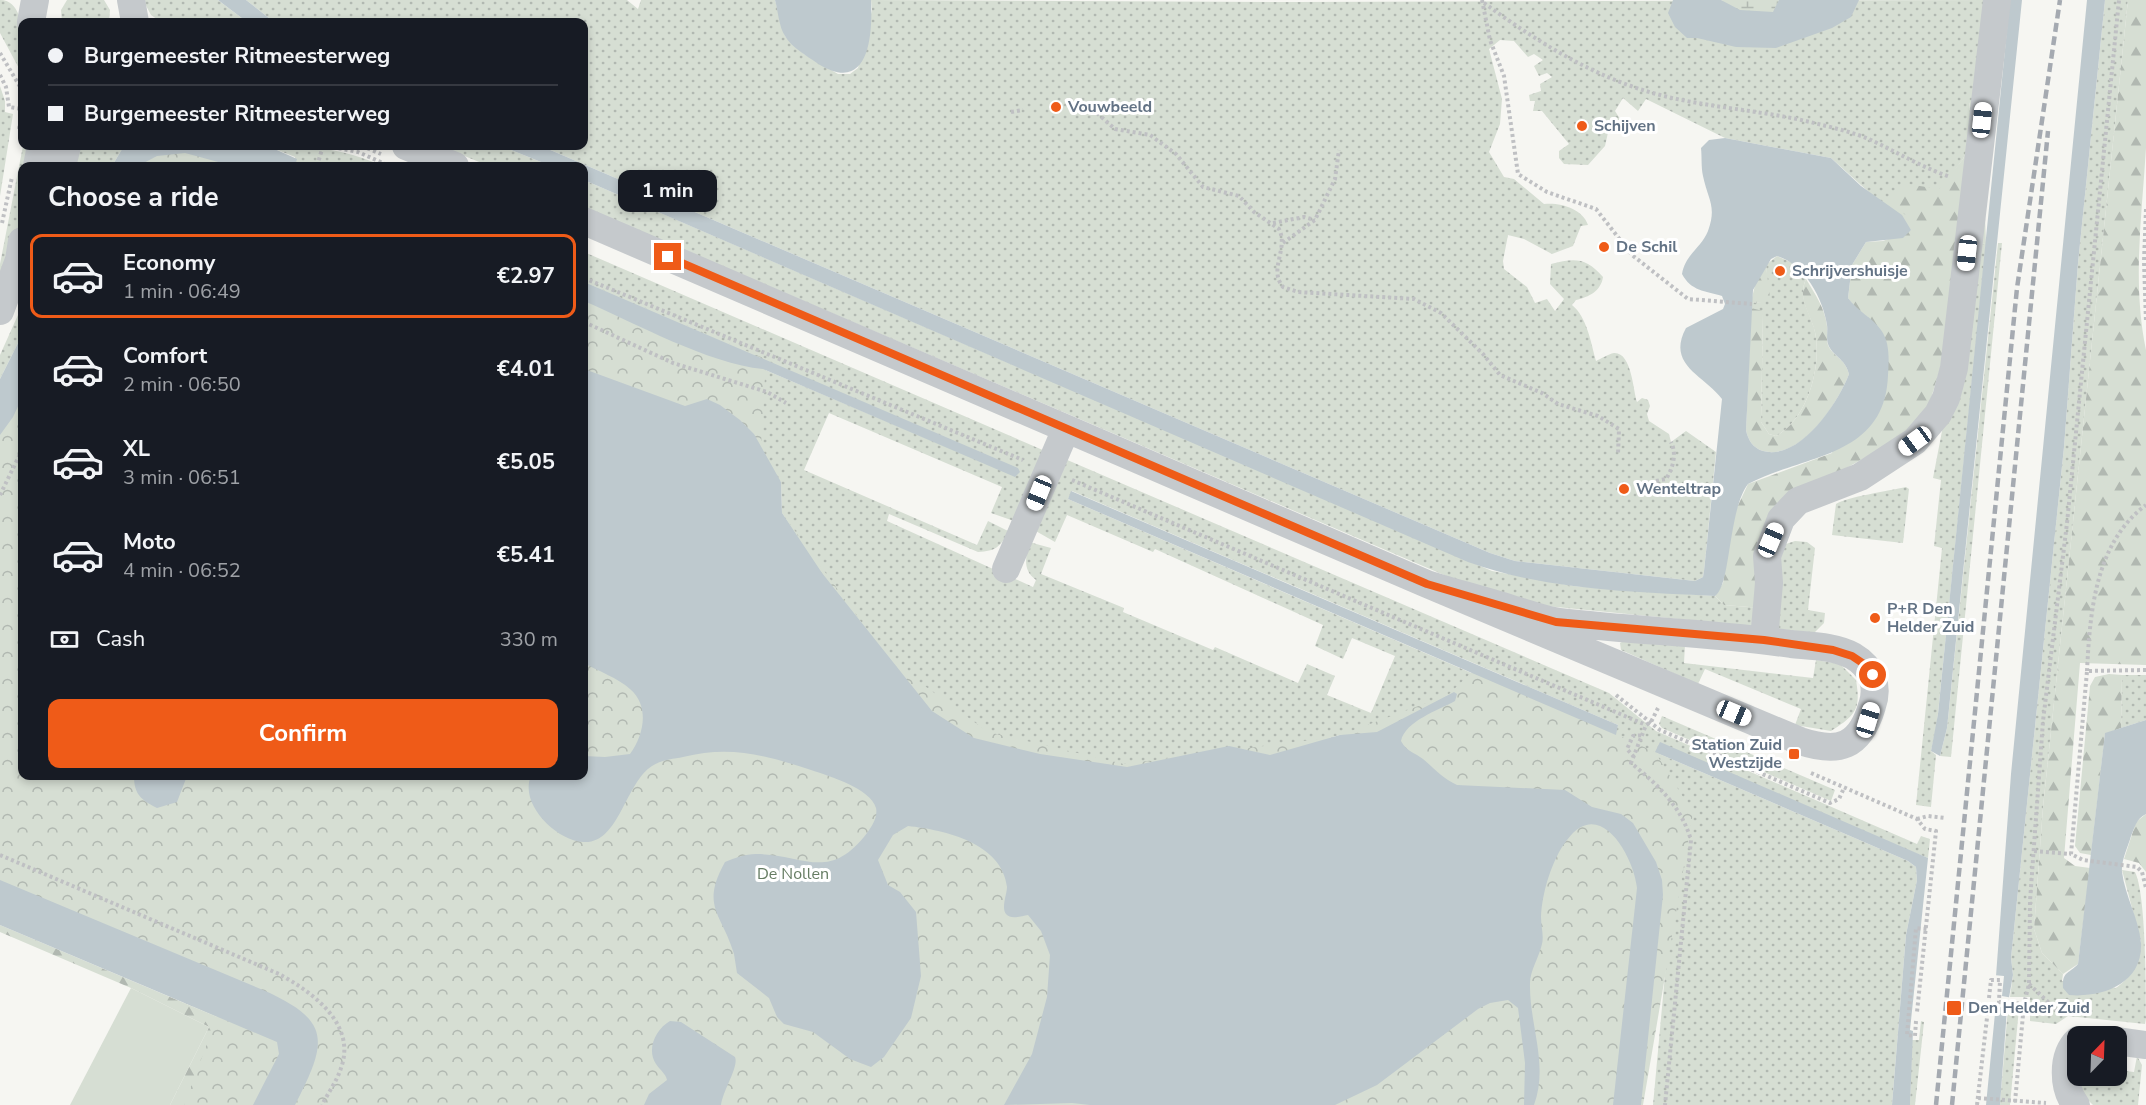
<!DOCTYPE html>
<meta charset="utf-8">
<style>
:root{--surface:#171b24;--page:#242831;--text:#f1f3f6;--muted:#9ea1a6;--line:#363941;--accent:#ef5b18}
body{margin:0;font-family:"Nunito Sans",sans-serif;background:var(--page);color:var(--text);height:100vh;display:flex;flex-direction:column;font-size:22px;white-space:nowrap}
*{box-sizing:border-box;margin:0}
p{font-size:20px;color:var(--muted)}
.icon{flex:none;width:33px;height:33px;fill:none;stroke:currentColor;stroke-width:2;stroke-linecap:round;stroke-linejoin:round}
.map{position:relative;flex:1;overflow:hidden}
.details{position:absolute;left:18px;top:162px;width:570px;height:618px;display:flex;flex-direction:column;background:var(--surface);border-radius:12px;box-shadow:0 3px 9px #0003}
.details>*{flex:none}
.top-card{position:absolute;left:18px;top:18px;width:570px;height:132px;border-radius:12px;box-shadow:0 3px 9px #0003;display:grid;align-content:center;height:132px;padding:0 30px;background:var(--surface)}
.needle{width:39px;rotate:23deg}
.tools{position:absolute;left:2067px;top:1026px;display:grid;gap:12px}
.tools a{display:grid;place-items:center;width:60px;height:60px;border-radius:12px;background:var(--surface);box-shadow:0 3px 9px #0003;font-size:30px}
.end{position:absolute;width:27px;height:27px;margin:-14px;border:8px solid #ef5b18;background:#fff;box-shadow:0 0 0 3px #fff}
.from{border-radius:50%}
.bubble{position:absolute;height:42px;border-radius:12px;background:var(--surface);box-shadow:0 3px 9px #0003;font-size:20px;font-weight:700;line-height:42px;text-align:center}
.car{position:absolute;width:18px;height:36px;margin:-18px -9px;border-radius:8px;box-shadow:0 0 4px 2px #0007;background:linear-gradient(#fff 24%,#345 0 40%,#fff 0 76%,#345 0 86%,#fff 0)}
.top-card b{display:flex;align-items:center;gap:21px;height:57px;font-size:22px}
.top-card b+b{border-top:2px solid var(--line)}
.top-card i{width:15px;height:15px;background:var(--text)}
ul{padding:0;list-style:none}
li{display:flex;align-items:center;gap:18px;height:84px;margin:0 12px 9px;padding:0 18px;border:3px solid transparent;border-radius:12px}
li div{flex:1}
li b{display:block;font-size:22px}
li em{font-style:normal;font-weight:700}
li.selected{border-color:var(--accent)}
li>.icon{width:54px;height:54px;stroke-width:1.5}
h2{padding:0 30px;font-size:27px;line-height:72px}
.pay{display:flex;align-items:center;gap:15px;height:66px;padding:0 30px;font-size:22px}
.pay p{margin-inline-start:auto}
.cta{display:flex;gap:12px;margin-top:auto;padding:12px 30px}
.cta a{flex:1;height:69px;border-radius:12px;background:var(--accent);color:#fff;font-size:24px;font-weight:700;line-height:69px;text-align:center}
.map>svg:first-child{display:block}
.grass{fill:url(#grass-dots);fill-rule:evenodd}
.forest{fill:url(#forest-firs)}
.wetland{fill:url(#wetland-marsh)}
.park{fill:url(#park-crowns)}
.pitch{fill:#d6ded3}
.water{fill:#bec9ce;fill-rule:evenodd}
.pier{fill:#f6f6f2}
.lines{fill:none;stroke-linecap:round;stroke-linejoin:round}
.path{stroke:#bfc0c3;stroke-width:4;stroke-dasharray:3 3;stroke-linecap:butt}
.minor{stroke:#c5c9cc;stroke-width:28}
.rail{stroke:#a5aab1;stroke-width:4.5;stroke-dasharray:9 4.5;stroke-linecap:butt}
.route{stroke:#ef5b18;stroke-width:8}
.poi-dot{fill:#ef5b18;stroke:#fff;stroke-width:2}
.labels{text-anchor:middle;dominant-baseline:central;stroke-width:6;stroke-linejoin:round;paint-order:stroke}
.poi-label{font-size:16px;font-weight:bold;fill:#637385;stroke:#fff;text-anchor:start}
.park-label{font-size:16px;fill:#657c62;stroke:#fff}
</style>
<div class="map">
<svg width="2146" height="1105" viewBox="0 0 2146 1105">
<defs>
<pattern id="grass-dots" width="8" height="8" patternUnits="userSpaceOnUse" patternTransform="scale(1.5)"><rect width="8" height="8" fill="#d6ded3"/><path d="M2 2h.1M6 6h.1" fill="none" stroke="#b1b8b1" stroke-width="1.8" stroke-linecap="round"/></pattern>
<pattern id="forest-firs" width="22" height="20" patternUnits="userSpaceOnUse" patternTransform="scale(1.5)"><rect width="22" height="20" fill="#d6ded3"/><path d="M5 1l3.5 6h-7zM16 11l3.5 6h-7z" fill="#b1b8b1"/></pattern>
<pattern id="wetland-marsh" width="20" height="14" patternUnits="userSpaceOnUse" patternTransform="scale(1.5)"><rect width="20" height="14" fill="#d6ded3"/><path d="M1 5h8M5 5V1M11 12h8M15 12V8" fill="none" stroke="#b1b8b1"/></pattern>
<pattern id="park-crowns" width="20" height="18" patternUnits="userSpaceOnUse" patternTransform="scale(1.5)"><rect width="20" height="18" fill="#d6ded3"/><path d="M2 6a3 3 0 1 1 6 0M12 15a3 3 0 1 1 6 0" fill="none" stroke="#b1b8b1"/></pattern>
</defs>
<rect width="100%" height="100%" fill="#f6f6f2"/>
<!-- grass -->
<path class="grass" d="M0,0C29,0 22,55 22,74L0,33Z
M67,0H104L110,10L109,22H62L61,10Z
M143,0H218L247,22H161L151,15Z
M246,0H627L638,9L641,0H775L785,36L804,54L838,74H850L858,68L872,10L871,0L1296,2L1991,0L1979,116L1969,102L1973,138L1963,159L1911,230L1831,158L1725,138L1646,99L1638,111L1623,98L1615,111L1620,119L1609,128L1605,146L1588,165L1564,164L1559,158V151L1569,144L1542,111H1533L1535,101H1530L1529,95L1541,91L1540,84L1552,77L1547,73L1539,76L1534,66L1543,60L1534,54L1528,57L1514,41L1500,40L1489,49L1502,99L1500,124L1489,152L1504,177L1514,179L1544,204C1560,202 1583,209 1588,225L1581,226L1573,246L1552,254L1524,239L1508,235L1503,261L1504,269L1527,287L1535,303L1547,299L1555,311L1564,299L1550,284L1551,264C1574,258 1586,257 1603,277C1601,291 1589,297 1576,300L1572,305C1587,317 1591,343 1596,361C1601,359 1608,354 1614,353C1632,352 1633,391 1637,402L1642,398L1648,400L1650,406L1647,414L1649,421L1669,434L1671,442L1686,431L1716,452L1704,571L1703,577L1695,581L1515,561L1490,553L541,146H584V22H274Z
M2105,0H2128L2043,807L2034,929L2042,953L2063,974L2062,981L2116,988C2132,976 2140,963 2141,942L2122,870L2135,872C2146,894 2146,988 2146,1018L2145,1024L2068,1016L2056,1024L2030,1021V997H2010L2013,975L2011,958L2064,447L2078,263Z
M0,86L5,101V112L13,114L0,196Z
M23,146H35L32,166H22L20,237L0,296V264Z
M72,146H124L112,166H66Z
M268,146C314,146 341,148 383,166H295V157Z
M440,146H501L551,166H489Z
M584,180L1492,571L1573,586L1715,596L1724,605L1762,608L1753,626L1740,625L1546,606L1458,581L584,207Z
M1978,243L1986,244L1937,723L1931,751L1936,755L1931,807L1916,805L1942,548L1934,546L1941,480L1933,478Z
M1998,243H2002L1951,757L1940,756L1947,728Z
M584,252L1045,451L1014,521L991,513L1002,487L829,413L804,470L977,545L988,521L1006,530L1009,531C1000,547 996,551 978,552L889,514L887,521L1033,587L1036,580C1022,570 1026,557 1029,542L1051,548L1041,574L1124,608L1123,612L1213,650L1215,647L1298,683L1307,664L1335,676L1327,695L1371,713L1395,656L1352,638L1343,659L1315,646L1323,625L1155,549L1153,552L1067,515L1055,542L1034,530L1065,459L1609,693L1656,731L1917,844L1921,836L1930,839L1928,858L1655,752L1908,861L1916,867L1917,880L1906,935L1892,1105H1653L1674,877L1454,692L1377,732L1340,735L1270,755L1127,767L974,738L894,666L822,573L782,513L781,482L584,301L763,369L1015,476L584,282ZM1072,491L1618,725L1615,735L1068,499Z
M1777,256L1795,264L1806,279C1797,299 1811,313 1815,332C1822,366 1808,419 1776,436L1769,434L1761,422L1763,314L1751,308V302L1760,303L1767,277L1766,265Z
M22,306V335L0,379V355Z
M1906,487L1909,489L1903,543L1832,535L1836,504C1846,497 1889,491 1906,487Z
M1795,541L1807,542L1815,548L1808,610L1825,613L1824,623L1814,633L1779,629L1777,552L1786,544Z
M1627,639L1685,645L1684,663L1813,678L1816,660L1840,664L1856,680C1861,709 1856,715 1831,731L1795,725L1801,709L1705,669L1698,684L1621,650L1620,643Z
M2122,675H2146V720L2121,728Z
M1662,716L1835,790L1831,801L1662,728L1659,724Z
M2008,1007L2019,1008L2010,1105H2000Z
M1921,1021L1924,1022L1915,1105H1910L1912,1040H1919Z
M2137,1056L2142,1065L2138,1105H2093L2078,1090V1076H2116L2117,1070L2134,1072Z"/>
<!-- forest -->
<path class="forest" d="M2128,0H2146C2146,49 2146,99 2146,148C2142,215 2132,283 2146,350V665L2080,663L2064,858L2075,866L2090,868L2078,964L2063,974L2042,953L2034,929L2043,807Z
M1969,100L1988,133L1984,188L1986,244L1978,243L1923,425L1795,497L1762,608L1724,605L1715,596L1723,583L1734,514L1748,484L1832,453L1868,317L1858,312L1848,298L1852,265L1866,242L1883,241L1911,230L1906,215L1887,200L1907,184L1939,189L1963,159L1973,138Z
M1766,265L1770,298L1760,303L1751,302L1756,281Z
M1806,279C1815,294 1825,308 1827,326C1828,332 1826,339 1828,345C1833,357 1845,358 1849,374C1838,403 1801,461 1763,451C1753,448 1748,440 1746,430L1751,308L1763,311V314L1761,422L1769,434L1776,436C1808,419 1822,366 1815,332C1810,312 1797,300 1806,279Z
M2109,674L2122,675L2121,728L2105,734L2091,855L2080,853L2075,846L2090,686L2095,677Z
M2146,814V872L2139,863L2124,859L2136,822Z
M0,925L274,1041L187,1105H170L209,1027L131,988L0,932Z"/>
<!-- wetland -->
<path class="wetland" d="M1721,0H1779L1773,12L1740,10Z"/>
<!-- park -->
<path class="park" d="M124,146H259L309,166H113Z
M584,282L766,359L761,445L782,513L889,660L988,732L1124,764L1335,737L1448,695L1474,670L1655,752L1693,813L1643,1105H184L217,1017L0,922V382L22,339V776H584Z"/>
<!-- pitch -->
<path class="pitch" d="M131,988L209,1027L170,1105H70Z"/>
<!-- water -->
<path class="water" d="M218,0H246L274,22H247Z
M775,0H871C873,38 868,96 817,63C807,56 791,47 785,36C779,27 778,11 775,0Z
M1673,0H1721L1740,10L1773,12L1779,0H1859L1851,17L1832,28L1776,48L1736,47L1697,38H1687L1675,27L1668,13Z
M2010,0H2022L1947,728L1940,756L1931,751L1938,714Z
M2087,0H2105L2078,263L2064,447L2011,958L2013,975L2007,1009L2000,1105H1986L1998,983L1996,976L2011,774Z
M1725,138L1831,158L1861,186L1902,215L1911,230L1903,238L1866,242L1852,265L1848,298C1858,312 1872,317 1881,330C1890,342 1889,360 1888,375C1885,458 1805,454 1748,484C1728,510 1731,586 1715,596C1633,592 1545,590 1468,562L584,180V166H551L501,146H541L1490,553L1515,561L1695,581L1703,577L1704,571L1722,399C1704,375 1666,365 1686,328L1723,309L1725,304L1722,296C1705,291 1691,291 1682,274C1685,255 1701,248 1708,231C1717,206 1708,200 1703,176C1701,167 1702,157 1701,148L1709,140ZM1777,256C1804,264 1823,298 1827,325C1828,331 1826,338 1828,344C1832,356 1845,358 1849,374C1838,403 1800,461 1763,451C1753,448 1748,440 1746,430L1753,290L1771,259Z
M124,146H268L297,159L295,166H233L185,153L157,156L138,166H112Z
M584,282L1018,468L1020,472L1015,477L763,369C709,364 635,323 584,301Z
M22,335V398L13,417L0,435V379Z
M584,369L685,406L707,399L720,405L740,420L754,434L781,482L782,513L822,573L932,711L974,738L1040,754L1127,767L1229,746L1270,755L1340,735L1377,732L1454,692L1457,694L1455,701C1439,710 1405,721 1401,741C1407,752 1414,752 1423,759C1435,769 1442,778 1457,785L1565,790L1592,807L1621,814L1633,823L1656,862L1662,880L1663,895L1641,1105H1613L1637,888C1634,857 1600,795 1567,840C1552,859 1542,893 1541,917C1541,926 1544,936 1542,944C1539,957 1530,971 1530,983C1529,1025 1549,1064 1534,1105H1524L1525,1063L1518,1008L1508,1000L1490,1003L1478,1009L1377,1085L1335,1105H1090L1072,1103L1004,1105L1032,1054L1047,997L1050,955L1041,931L1028,915C1021,916 1011,920 1006,914C1001,908 1007,894 1007,887C1002,843 945,830 908,826L893,835L878,860L888,885L900,892L916,912L921,976L911,1018L884,1057L871,1067L850,1059L813,1032L784,1024L777,1017L769,998L737,973C736,967 735,960 734,954C722,913 700,907 725,862C735,858 745,854 756,854C804,854 829,883 867,833C872,826 878,817 876,808C870,788 829,776 811,770C765,755 730,745 683,757C673,759 661,760 652,766C625,783 619,845 583,842C555,840 519,803 531,776H584V756L605,757L630,754C644,735 650,706 630,689C618,678 598,671 584,663Z
M1071,491L1618,725L1616,735L1068,499Z
M2146,720V814C2136,819 2135,827 2131,836C2128,847 2121,860 2122,872C2125,896 2139,919 2141,943C2143,984 2102,998 2069,995L2063,988C2062,971 2069,974 2078,964L2105,733Z
M1660,742L1928,858L1910,1030L1913,1031L1910,1105H1892L1906,935L1917,880L1916,867L1908,861L1655,752Z
M134,776H187L177,802L157,808C141,800 134,794 134,776Z
M0,880L263,990C333,1021 327,1042 295,1105H253L279,1054L277,1042L0,925Z
M670,1021L681,1022L735,1057C739,1067 723,1090 721,1105H644L649,1094L667,1080C666,1074 660,1070 656,1064C646,1049 656,1029 670,1021Z"/>
<!-- pier -->
<path class="pier" d="M1993,975L2004,976L2002,996L2013,998L2010,1008L1995,1007L1997,986L1993,984Z"/>
<g class="lines">
<!-- path -->
<path class="path" d="M1482,0L1490,40L1504,76L1518,174L1547,192L1596,209L1632,255L1688,299L1752,304
M1484,3C1528,35 1579,68 1631,86C1688,107 1751,108 1810,122C1830,127 1853,132 1871,140C1898,153 1922,167 1950,177
M0,53L22,90
M0,75L6,87L9,107L22,109
M1088,105L1115,129L1150,135L1176,154L1203,187L1239,196L1254,212L1279,229C1289,249 1268,269 1283,287L1298,292L1414,299L1441,313L1483,354L1500,375L1542,393L1558,404L1598,416L1619,429L1618,454
M1011,112L1023,110
M19,129L22,109
M327,146L358,152L385,164
M362,146L381,154
M317,166L323,146
M2146,209L2144,261L2146,322
M2,223L12,177
M1273,223L1304,217L1315,220
M1283,243L1315,220L1335,179L1339,150
M584,278L1023,460
M584,322L673,363L767,392L786,403
M1072,480L1646,725
M1656,481L1666,479C1673,468 1677,454 1671,442
M0,495L22,450
M2146,670L2087,671L2071,854L2083,860L2137,867L2142,872L2146,888
M2087,671C2090,612 2095,543 2146,505
M1616,695L1660,730L1830,803L1839,799L1844,788
M1658,708L1651,722L1646,725L1631,763C1658,785 1681,806 1691,840L1665,1105
M1634,757L1627,749L1633,736L1643,735
M1811,773L1917,819L1925,829L1936,831L1917,1012
M1917,819L1928,816L1945,818
M2034,851L2071,854
M0,855L279,974C312,992 357,1024 341,1068C337,1081 328,1093 322,1105
M2029,984L2064,1017
M1989,998L1991,980H2000L1999,1002L2024,1004
M1978,1012H1988
M1916,1021L1915,1036L1907,1035L1916,928L1927,929
M1978,1098L2046,1103
M2015,1102L2024,1004L2029,984L2030,901L2043,721L2067,523L2119,0
M1977,1105L1988,1009"/>
<!-- minor -->
<path class="minor" d="M131,0L135,22
M31,22L35,0
M406,146L455,166
M37,166L41,146
M62,166L67,146
M584,221L1427,584L1800,741C1839,754 1860,747 1872,706C1879,686 1872,667 1853,656C1835,646 1811,646 1791,644C1714,633 1636,631 1559,622C1544,620 1529,614 1515,610C1486,601 1456,593 1427,584
M0,311L19,260L22,241
M1006,569L1066,429
M1764,640L1769,583L1767,556L1781,519L1798,501L1860,477L1915,441L1938,414L1946,398L1954,368L1997,0
M2116,1041L2146,1045
M2076,1105C2063,1089 2061,1056 2078,1040"/>
<!-- rail -->
<path class="rail" d="M1936,1105L2017,288L2060,0
M1952,1105L2048,131"/>
</g>
<g class="lines">
<!-- route -->
<path class="route" d="M668,257L1427,584L1556,622L1764,640L1833,650L1852,656L1864,664L1873,675"/>
</g>
<!-- markers -->
<g class="poi-dot">
<circle cx="1056" cy="107" r="6"/>
<circle cx="1582" cy="126" r="6"/>
<circle cx="1604" cy="247" r="6"/>
<circle cx="1780" cy="271" r="6"/>
<circle cx="1624" cy="489" r="6"/>
<circle cx="1875" cy="618" r="6"/>
<rect x="1788" y="748" width="12" height="12" rx="3"/>
<rect x="1946" y="1000" width="16" height="16" rx="3"/>
</g>
<g class="labels">
<!-- poi labels -->
<g class="poi-label">
<text x="1068" y="107">Vouwbeeld</text>
<text x="1594" y="126">Schijven</text>
<text x="1616" y="247">De Schil</text>
<text x="1792" y="271">Schrijvershuisje</text>
<text x="1636" y="489">Wenteltrap</text>
<text x="1887" y="609">P+R Den<tspan x="1887" dy="18">Helder Zuid</tspan></text>
<text x="1782" y="745" text-anchor="end">Station Zuid<tspan x="1782" dy="18">Westzijde</tspan></text>
<text x="1968" y="1008">Den Helder Zuid</text>
</g>
<!-- park labels -->
<g class="park-label">
<text x="793" y="874">De Nollen</text>
</g>
</g>
</svg>
<div class="tools">
<a><svg class="needle" viewBox="-14 -14 28 28"><path d="M0-13l5 13h-10z" fill="#e53935"/><path d="M0 13l5-13h-10z" fill="#9ea1a6"/></svg></a>
</div>
<i class="end from" style="left:1873px;top:675px"></i>
<i class="end" style="left:668px;top:257px"></i>
<div class="bubble" style="left:618px;top:170px;width:99px">1 min</div>
<i class="car" style="left:1982px;top:120px;rotate:6deg"></i>
<i class="car" style="left:1967px;top:253px;rotate:186deg"></i>
<i class="car" style="left:1915px;top:441px;rotate:234deg"></i>
<i class="car" style="left:1039px;top:493px;rotate:202deg"></i>
<i class="car" style="left:1771px;top:540px;rotate:23deg"></i>
<i class="car" style="left:1734px;top:713px;rotate:113deg"></i>
<i class="car" style="left:1868px;top:720px;rotate:17deg"></i>
<div class="top-card">
<b><i class="from"></i>Burgemeester Ritmeesterweg</b>
<b><i></i>Burgemeester Ritmeesterweg</b>
</div>
<section class="details">
<h2>Choose a ride</h2>
<ul>
<li class="selected"><svg class="icon" aria-label="car" viewBox="0 0 24 24"><path d="M5 17H2v-5l4-1 3-4h7l3 4 3 1v5h-3M9 17h6M6 11h13"/><circle cx="7" cy="17" r="2"/><circle cx="17" cy="17" r="2"/></svg><div><b>Economy</b><p>1 min · 06:49</p></div><em>€2.97</em></li>
<li><svg class="icon" aria-label="car" viewBox="0 0 24 24"><path d="M5 17H2v-5l4-1 3-4h7l3 4 3 1v5h-3M9 17h6M6 11h13"/><circle cx="7" cy="17" r="2"/><circle cx="17" cy="17" r="2"/></svg><div><b>Comfort</b><p>2 min · 06:50</p></div><em>€4.01</em></li>
<li><svg class="icon" aria-label="car" viewBox="0 0 24 24"><path d="M5 17H2v-5l4-1 3-4h7l3 4 3 1v5h-3M9 17h6M6 11h13"/><circle cx="7" cy="17" r="2"/><circle cx="17" cy="17" r="2"/></svg><div><b>XL</b><p>3 min · 06:51</p></div><em>€5.05</em></li>
<li><svg class="icon" aria-label="car" viewBox="0 0 24 24"><path d="M5 17H2v-5l4-1 3-4h7l3 4 3 1v5h-3M9 17h6M6 11h13"/><circle cx="7" cy="17" r="2"/><circle cx="17" cy="17" r="2"/></svg><div><b>Moto</b><p>4 min · 06:52</p></div><em>€5.41</em></li>
</ul>
<div class="pay"><svg class="icon" aria-label="cash" viewBox="0 0 24 24"><path d="M3 7h18v10H3z"/><circle cx="12" cy="12" r="2"/></svg>Cash<p>330 m</p></div>
<div class="cta"><a>Confirm</a></div>
</section>
</div>
